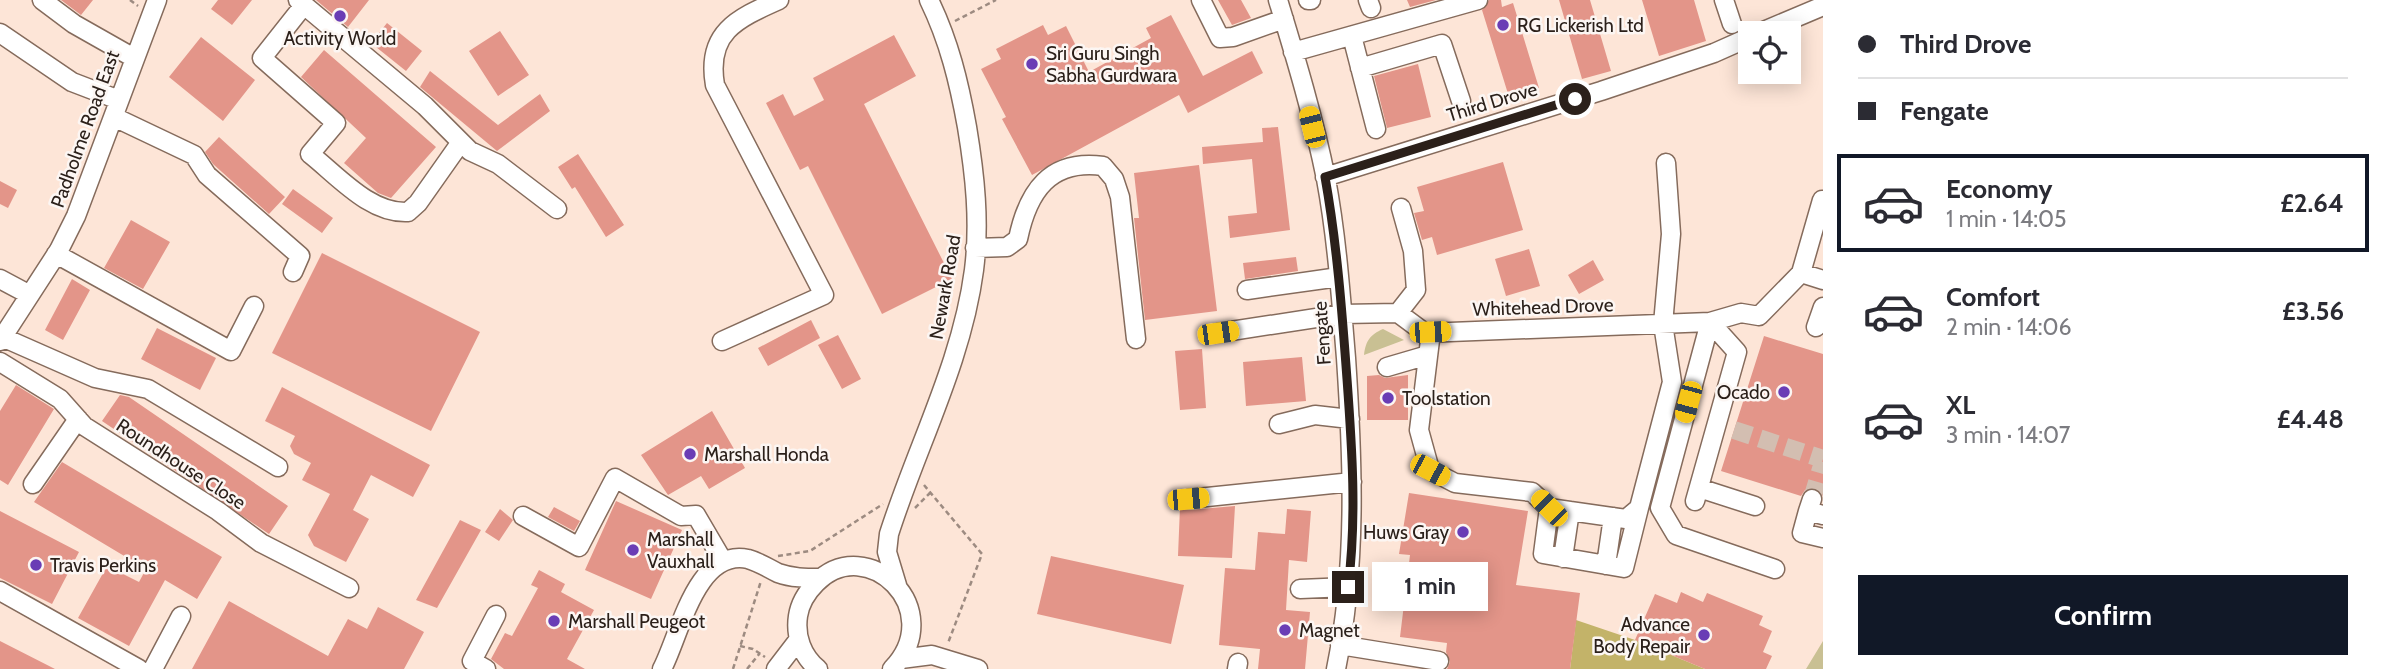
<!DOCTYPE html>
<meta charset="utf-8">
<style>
:root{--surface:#fff;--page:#f7f7f7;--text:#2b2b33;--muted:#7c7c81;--line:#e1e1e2;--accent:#111827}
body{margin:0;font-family:Cabin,sans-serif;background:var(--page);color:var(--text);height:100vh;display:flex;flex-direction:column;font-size:26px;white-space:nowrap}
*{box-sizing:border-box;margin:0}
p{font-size:23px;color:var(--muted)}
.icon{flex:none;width:38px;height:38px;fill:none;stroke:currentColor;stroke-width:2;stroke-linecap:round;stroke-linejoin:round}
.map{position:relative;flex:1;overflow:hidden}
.side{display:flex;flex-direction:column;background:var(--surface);width:560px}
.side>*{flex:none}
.top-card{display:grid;align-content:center;height:154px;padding:0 35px;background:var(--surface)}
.buttons{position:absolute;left:1738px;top:21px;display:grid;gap:14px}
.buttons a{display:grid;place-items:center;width:63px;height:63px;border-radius:0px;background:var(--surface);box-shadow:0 4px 18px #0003;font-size:35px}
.end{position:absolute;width:32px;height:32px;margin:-16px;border:9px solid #2b201a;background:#fff;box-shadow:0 0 0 4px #fff}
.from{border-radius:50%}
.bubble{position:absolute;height:49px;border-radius:0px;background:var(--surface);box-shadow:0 4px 18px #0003;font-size:23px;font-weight:700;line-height:49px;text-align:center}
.car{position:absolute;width:21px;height:42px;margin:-21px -10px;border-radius:9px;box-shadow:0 0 5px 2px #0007;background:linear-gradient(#f5c518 24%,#345 0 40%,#f5c518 0 76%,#345 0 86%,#f5c518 0)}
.top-card b{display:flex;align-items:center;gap:24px;height:66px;font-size:26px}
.top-card b+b{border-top:2px solid var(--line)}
.top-card i{width:18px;height:18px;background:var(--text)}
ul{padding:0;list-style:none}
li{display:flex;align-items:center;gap:21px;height:98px;margin:0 14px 10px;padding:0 21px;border:4px solid transparent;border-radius:0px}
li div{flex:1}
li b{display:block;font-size:26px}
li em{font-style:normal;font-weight:700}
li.selected{border-color:var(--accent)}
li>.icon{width:63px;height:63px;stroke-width:1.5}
.action{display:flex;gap:14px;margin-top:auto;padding:14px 35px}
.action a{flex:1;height:80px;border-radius:0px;background:var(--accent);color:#fff;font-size:28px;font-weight:700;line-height:80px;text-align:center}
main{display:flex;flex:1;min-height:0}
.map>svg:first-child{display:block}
.green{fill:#c9c093}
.forest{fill:#c3b369}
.building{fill:#e39589}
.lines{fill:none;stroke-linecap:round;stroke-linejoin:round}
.minor-tunnel{stroke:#d3beb1;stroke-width:18;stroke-dasharray:18 9;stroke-linecap:butt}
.minor-casing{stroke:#856b5c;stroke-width:21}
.path{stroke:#9d8b81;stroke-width:2.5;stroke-dasharray:5 3.5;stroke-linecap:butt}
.minor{stroke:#fff;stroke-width:18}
.route{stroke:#2b201a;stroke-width:9}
.poi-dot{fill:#6a3db5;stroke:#fcf6f3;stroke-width:2.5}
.labels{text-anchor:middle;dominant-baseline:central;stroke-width:5;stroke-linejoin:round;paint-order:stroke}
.poi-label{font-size:19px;fill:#2b201a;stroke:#fcf6f3;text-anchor:start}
.street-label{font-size:19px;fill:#2b201a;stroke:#fcf6f3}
</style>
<main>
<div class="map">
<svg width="1823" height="669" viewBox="0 0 1823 669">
<rect width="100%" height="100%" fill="#fde5d7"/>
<!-- green -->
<path class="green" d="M1383,329L1404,340L1364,355C1366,340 1370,335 1383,329Z
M1823,641V669H1806Z"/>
<!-- forest -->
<path class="forest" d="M1576,620L1635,640L1705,669H1570Z"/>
<!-- building -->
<path class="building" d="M61,0H93L81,15Z
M218,0H252L232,25L211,9Z
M316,0H369L348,27Z
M1218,0H1241L1251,18L1232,25Z
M1407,0H1436L1410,7Z
M1489,0H1501L1502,7L1513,3L1539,88L1509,97L1482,10Z
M1559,0H1590L1611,71L1582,79Z
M1642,0H1694L1706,41L1659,56Z
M1171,15L1203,76L1252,51L1263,73L1188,113L1179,95L1032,175L1002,119L1006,117L981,69L1001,59L996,49L1043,25L1048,35L1066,26L1089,72L1151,38L1146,28Z
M387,23L422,51L406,71L371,43Z
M500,31L529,75L498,96L469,51Z
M894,35L916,76L864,104L952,279L882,314L808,166L800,170L766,103L783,94L794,116L824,100L813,78Z
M201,37L255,80L223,121L169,77Z
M324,50L436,147L391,198L378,193L344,163L366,138L301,77Z
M1418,64L1431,117L1387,128L1374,76Z
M430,71L498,125L540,94L550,111L497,151L420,87Z
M1278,127L1290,230L1230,238L1228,216L1257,213L1252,159L1203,164L1202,147L1263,142L1262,128Z
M219,137L285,197L269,214L213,164L205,152Z
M578,154L624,225L606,237L575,187L572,189L558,167Z
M1503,162L1523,230L1437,255L1432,237L1422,240L1414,213L1424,211L1417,187Z
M1199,165L1217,311L1145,320L1134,218H1139L1134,173Z
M0,181L17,190L8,208L0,204Z
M293,189L333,218L322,233L282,204Z
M131,220L170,242L143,289L104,268Z
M1529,249L1540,286L1506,296L1495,259Z
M322,253L480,332L431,431L272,353Z
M1296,257L1298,271L1245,279L1243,263Z
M1593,260L1604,280L1579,294L1568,275Z
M72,279L90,290L63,340L45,330Z
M811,320L820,338L768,366L758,348Z
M157,328L216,358L200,390L141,359Z
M838,335L861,379L842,389L818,345Z
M1764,336L1823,354V496L1815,488L1805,490L1801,496L1721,471Z
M1202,349L1206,408L1180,410L1175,351Z
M1302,357L1306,401L1246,406L1243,362Z
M1379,375L1385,378L1408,375V420H1367V376Z
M16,385L54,409L8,485L0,480V411Z
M282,387L430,465L413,497L371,475L353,510L369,519L346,562L314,546L308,535L330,494L302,480L311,463L294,454L290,446L295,436L265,421Z
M120,395L129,397L288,506L269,534L102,421Z
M712,411L745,468L709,489L701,476L668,495L641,455Z
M62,462L222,557L197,599L165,580L129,646L78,618L107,566L139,582L146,569L34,502Z
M1409,493L1528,511L1516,585L1580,593L1570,669H1447L1450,662L1446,652L1447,643L1400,637L1410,555L1399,554Z
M616,501L682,530L651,599L585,570Z
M1235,506L1232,558L1178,556L1180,507L1189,510Z
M554,507L580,521L574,531L548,517Z
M500,509L513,520L499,541L485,532Z
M1287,509L1311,511L1307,562L1289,560L1286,610L1310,612L1305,669H1258L1260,649L1219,645L1225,568L1255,570L1258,532L1285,534Z
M0,511L79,552L52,604L0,578Z
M460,520L481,530L437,608L416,600Z
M1051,556L1184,585L1171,644L1037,614Z
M539,570L565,584L561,592L594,610L567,659L585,669H504L491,659L505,633L512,636L538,588L531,585Z
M1681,592L1703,602L1707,593L1763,616L1759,625L1772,631L1763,652L1772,656L1766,669H1705L1635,640L1655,594L1677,603Z
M229,601L328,656L348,619L367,629L378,607L424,632L404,669H192Z
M0,641L55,669H0Z"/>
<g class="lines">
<!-- minor-tunnel -->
<path class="minor-tunnel" d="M1734,430L1823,459
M1812,499L1823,462"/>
<defs>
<path id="minor" d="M42,0L74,24L134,58
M298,0L425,106L470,151L498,164L557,209
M1201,0L1220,38L1233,37L1284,19
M1278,0C1296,59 1314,119 1326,179C1337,238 1341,298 1346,358C1353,461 1357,567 1336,669
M1308,0H1311
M1368,0L1371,8
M1724,0L1732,24
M304,5L262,58L336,123L310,154C338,176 370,214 408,212L418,203L461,142
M0,33L72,82L119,100
M1759,33L1823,6
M1352,36L1376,129
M1293,52L1478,0
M1360,68L1442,44L1461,101
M114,117L194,155L207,175L300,256L293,272
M1325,177L1601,91L1714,53L1750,37
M975,248L1007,247L1018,239C1028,191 1050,159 1103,166L1114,179L1120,197L1136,339
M56,254L231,351L254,306
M1801,273L1823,280
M0,279L30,295
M1247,290L1339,277
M1398,313L1416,290L1413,251L1401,208
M1816,327L1823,307
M1431,332L1419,430L1430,470L1455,483L1532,492L1549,508L1626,519L1639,508L1672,382L1663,324L1671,234L1666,163
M1218,333L1342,314L1398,313L1425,333L1710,322L1741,313L1759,316L1801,273L1822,200
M2,337L95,378L148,389L278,467
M0,341L59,250L76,216L157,0
M722,341L824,295L715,85C706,33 736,19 779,0
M0,362L60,399L84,426L218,511L261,543L349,588
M1387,367L1428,355
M1279,424L1315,415L1350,419
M33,484L78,419
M1699,488L1755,506
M1188,499L1352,482
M1812,499L1808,511L1823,515
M1695,501L1737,352L1710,322L1660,508L1676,535L1775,569
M1549,508L1543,554L1624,568L1639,508
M1808,511L1802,533L1823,538
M523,516L579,547L615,478L681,516L696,515L723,561
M1563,558L1570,511
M1606,565L1613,517
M897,585L887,552L889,534C917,446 962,362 974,270C980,222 975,175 967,127C959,82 949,41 929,0
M1300,589L1348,587
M0,591L139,669
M1340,645L1439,661
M901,659L932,655L978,669
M153,669L181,616
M486,669L472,661L496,615
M662,669C680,635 696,548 748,559C759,562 768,568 778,573C792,578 806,578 820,578
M776,669L799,639
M818,669C802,656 795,636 798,616C800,603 807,592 816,583C867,531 949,610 892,669
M1237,669L1238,663"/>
</defs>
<!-- minor casing -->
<use href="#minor" class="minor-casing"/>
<!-- path -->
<path class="path" d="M130,0L138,6
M955,21L996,0
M924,485L982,554L948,643
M915,508L930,493
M778,556L810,551L883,504
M740,646L753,649L765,657
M733,669L761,581
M747,669L760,653"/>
<!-- minor -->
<use href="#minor" class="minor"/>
</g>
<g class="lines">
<!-- route -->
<path class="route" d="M1348,587C1357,519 1352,447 1347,379C1342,311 1337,244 1325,177L1575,99"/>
</g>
<!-- markers -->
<g class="poi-dot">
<circle cx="340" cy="16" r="7"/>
<circle cx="1503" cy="25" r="7"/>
<circle cx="1032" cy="64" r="7"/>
<circle cx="1784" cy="392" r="7"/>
<circle cx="1388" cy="398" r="7"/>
<circle cx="690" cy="454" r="7"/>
<circle cx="1463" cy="532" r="7"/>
<circle cx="633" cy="550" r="7"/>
<circle cx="36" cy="565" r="7"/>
<circle cx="554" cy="621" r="7"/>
<circle cx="1285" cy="630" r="7"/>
<circle cx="1704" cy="635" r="7"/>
</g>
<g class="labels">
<!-- poi labels -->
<g class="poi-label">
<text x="1517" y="25">RG Lickerish Ltd</text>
<text x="340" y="38" text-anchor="middle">Activity World</text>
<text x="1046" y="53">Sri Guru Singh<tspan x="1046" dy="22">Sabha Gurdwara</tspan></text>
<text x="1770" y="392" text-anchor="end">Ocado</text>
<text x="1402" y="398">Toolstation</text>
<text x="704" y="454">Marshall Honda</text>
<text x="1449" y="532" text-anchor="end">Huws Gray</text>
<text x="647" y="539">Marshall<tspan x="647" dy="22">Vauxhall</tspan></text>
<text x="50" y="565">Travis Perkins</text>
<text x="568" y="621">Marshall Peugeot</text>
<text x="1690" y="624" text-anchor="end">Advance<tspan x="1690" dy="22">Body Repair</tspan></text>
<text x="1299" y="630">Magnet</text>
</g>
<!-- street labels -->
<g class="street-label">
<text transform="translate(1492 102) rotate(-17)">Third Drove</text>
<text transform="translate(85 129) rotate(-70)">Padholme Road East</text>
<text transform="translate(945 287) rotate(-80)">Newark Road</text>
<text transform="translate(1543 307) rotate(-2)">Whitehead Drove</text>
<text transform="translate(1322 333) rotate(-94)">Fengate</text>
<text transform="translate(181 464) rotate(33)">Roundhouse Close</text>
</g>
</g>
</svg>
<div class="buttons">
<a><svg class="icon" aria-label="locate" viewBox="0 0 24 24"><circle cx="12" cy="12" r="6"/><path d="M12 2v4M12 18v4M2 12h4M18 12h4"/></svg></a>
</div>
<i class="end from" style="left:1575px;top:99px"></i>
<i class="end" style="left:1348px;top:587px"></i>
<div class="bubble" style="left:1372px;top:562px;width:116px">1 min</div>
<i class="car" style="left:1312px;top:127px;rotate:346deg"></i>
<i class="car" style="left:1430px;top:332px;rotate:88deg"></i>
<i class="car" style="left:1218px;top:333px;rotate:82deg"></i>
<i class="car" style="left:1688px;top:402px;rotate:195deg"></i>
<i class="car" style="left:1430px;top:470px;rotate:118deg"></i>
<i class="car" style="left:1188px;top:499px;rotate:85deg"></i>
<i class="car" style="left:1549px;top:508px;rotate:315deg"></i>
</div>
<section class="side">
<div class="top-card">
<b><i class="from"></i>Third Drove</b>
<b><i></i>Fengate</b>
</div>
<ul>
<li class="selected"><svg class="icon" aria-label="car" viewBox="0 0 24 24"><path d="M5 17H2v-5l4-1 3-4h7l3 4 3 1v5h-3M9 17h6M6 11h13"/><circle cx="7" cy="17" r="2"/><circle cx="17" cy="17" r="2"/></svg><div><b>Economy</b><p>1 min · 14:05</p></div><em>£2.64</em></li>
<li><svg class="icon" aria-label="car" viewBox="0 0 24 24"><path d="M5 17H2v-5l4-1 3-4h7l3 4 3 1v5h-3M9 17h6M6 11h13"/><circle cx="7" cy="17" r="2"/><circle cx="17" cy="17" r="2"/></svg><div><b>Comfort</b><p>2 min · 14:06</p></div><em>£3.56</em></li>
<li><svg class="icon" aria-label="car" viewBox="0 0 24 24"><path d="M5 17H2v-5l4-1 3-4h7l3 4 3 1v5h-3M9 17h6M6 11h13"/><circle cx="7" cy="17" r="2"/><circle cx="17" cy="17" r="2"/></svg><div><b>XL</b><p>3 min · 14:07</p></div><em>£4.48</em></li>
</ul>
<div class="action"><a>Confirm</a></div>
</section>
</main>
